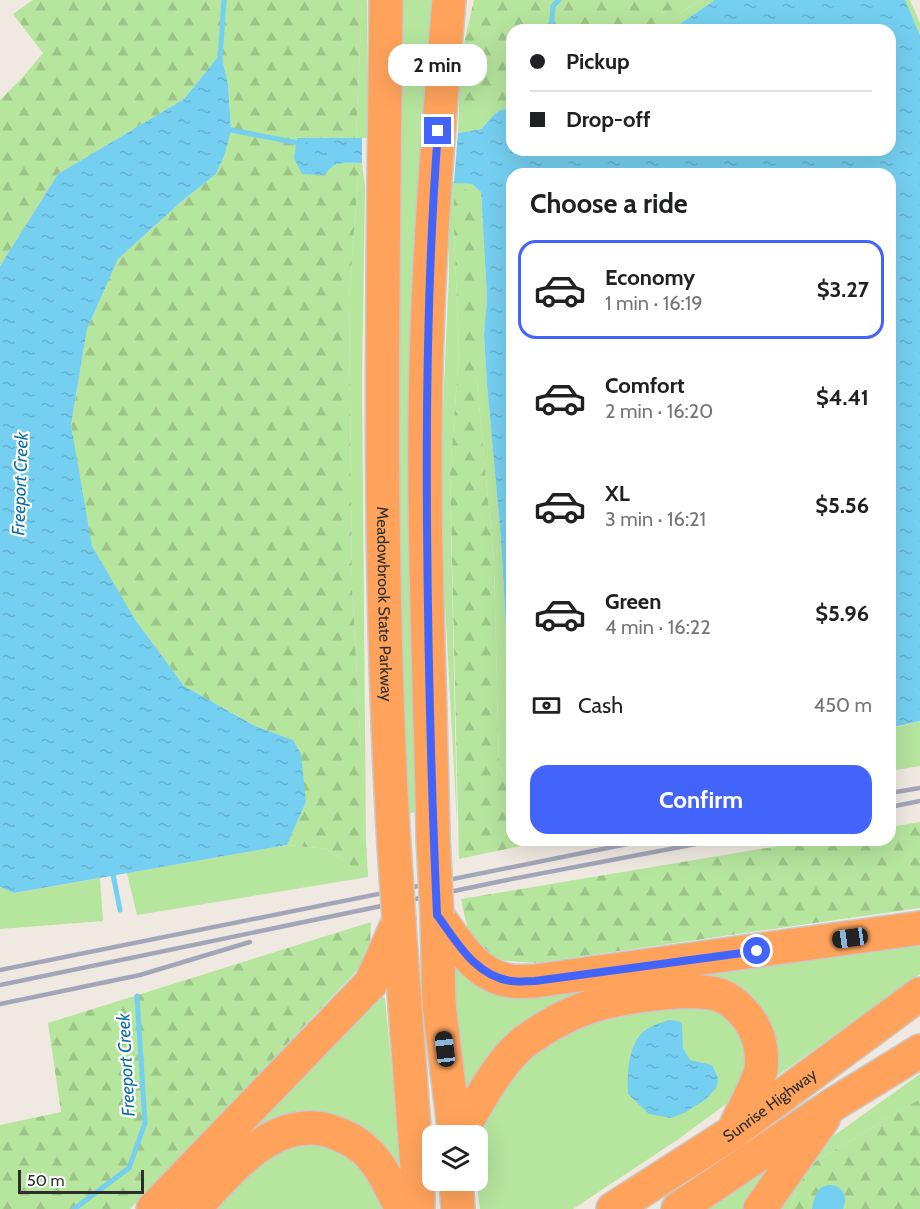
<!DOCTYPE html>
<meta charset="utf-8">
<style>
:root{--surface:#fff;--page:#f6f6f6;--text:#202124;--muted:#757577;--line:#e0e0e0;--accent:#4264fb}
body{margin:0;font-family:Cabin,sans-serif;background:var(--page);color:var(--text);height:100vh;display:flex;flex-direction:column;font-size:22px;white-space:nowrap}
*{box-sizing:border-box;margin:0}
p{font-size:20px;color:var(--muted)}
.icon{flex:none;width:33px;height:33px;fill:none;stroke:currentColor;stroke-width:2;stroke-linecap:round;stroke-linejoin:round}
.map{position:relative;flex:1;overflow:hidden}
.side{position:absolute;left:506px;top:168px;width:390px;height:678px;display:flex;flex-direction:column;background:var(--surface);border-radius:18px;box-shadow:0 6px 24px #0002}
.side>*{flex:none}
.hud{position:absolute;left:506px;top:24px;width:390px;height:132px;border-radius:18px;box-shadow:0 6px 24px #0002;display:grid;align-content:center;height:132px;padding:0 24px;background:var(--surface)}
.controls{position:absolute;left:422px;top:1125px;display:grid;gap:12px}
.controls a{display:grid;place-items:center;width:66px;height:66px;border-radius:12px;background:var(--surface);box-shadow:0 6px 24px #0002;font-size:30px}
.scale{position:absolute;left:18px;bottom:15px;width:126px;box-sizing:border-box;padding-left:6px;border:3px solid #2e2e2e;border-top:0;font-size:16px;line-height:21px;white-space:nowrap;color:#2e2e2e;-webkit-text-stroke:4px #fff;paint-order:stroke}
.end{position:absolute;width:27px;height:27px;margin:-14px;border:8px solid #4264fb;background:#fff;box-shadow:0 0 0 3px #fff}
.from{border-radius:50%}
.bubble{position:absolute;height:42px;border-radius:18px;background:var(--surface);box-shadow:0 6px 24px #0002;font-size:20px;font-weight:700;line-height:42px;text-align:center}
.car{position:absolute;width:18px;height:36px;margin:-18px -9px;border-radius:8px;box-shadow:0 0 4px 2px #0007;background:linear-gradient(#222 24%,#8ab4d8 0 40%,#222 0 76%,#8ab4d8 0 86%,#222 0)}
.hud b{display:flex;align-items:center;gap:21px;height:57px;font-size:22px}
.hud b+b{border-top:2px solid var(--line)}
.hud i{width:15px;height:15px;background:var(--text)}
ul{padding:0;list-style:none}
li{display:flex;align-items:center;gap:18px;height:99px;margin:0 12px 9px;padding:0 12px;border:3px solid transparent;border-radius:18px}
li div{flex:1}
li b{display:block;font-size:22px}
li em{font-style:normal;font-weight:700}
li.active{border-color:var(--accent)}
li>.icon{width:54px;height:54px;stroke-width:1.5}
h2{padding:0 24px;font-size:27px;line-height:72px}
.pay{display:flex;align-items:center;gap:15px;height:66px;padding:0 24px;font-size:22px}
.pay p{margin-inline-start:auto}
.button{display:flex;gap:12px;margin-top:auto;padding:12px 24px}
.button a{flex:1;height:69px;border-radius:18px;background:var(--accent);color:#fff;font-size:24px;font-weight:700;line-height:69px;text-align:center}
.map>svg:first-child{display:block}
.grass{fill:#b6e59e}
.forest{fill:url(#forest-firs)}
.water{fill:url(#water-ripples)}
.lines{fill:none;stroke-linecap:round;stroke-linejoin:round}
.stream{stroke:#75cff0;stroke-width:5}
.river{stroke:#75cff0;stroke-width:30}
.highway-casing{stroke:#c9c9c9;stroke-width:36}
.highway{stroke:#ffa35c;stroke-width:33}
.rail{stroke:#a3a6b8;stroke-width:4.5}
.highway-bridge-casing{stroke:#c9c9c9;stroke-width:36;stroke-linecap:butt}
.highway-bridge{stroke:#ffa35c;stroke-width:33}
.route{stroke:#4264fb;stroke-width:8}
.labels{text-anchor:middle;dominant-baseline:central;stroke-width:4.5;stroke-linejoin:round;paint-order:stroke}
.street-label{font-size:16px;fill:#2e2e2e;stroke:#fff}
.water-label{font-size:18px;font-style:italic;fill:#0d6fa3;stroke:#fff}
</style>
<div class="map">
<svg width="920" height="1209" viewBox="0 0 920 1209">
<defs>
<pattern id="forest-firs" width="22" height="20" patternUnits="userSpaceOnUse" patternTransform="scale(1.5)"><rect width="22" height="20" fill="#b6e59e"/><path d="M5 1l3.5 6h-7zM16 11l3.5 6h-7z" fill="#9dc588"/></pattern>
<pattern id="water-ripples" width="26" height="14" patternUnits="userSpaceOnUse" patternTransform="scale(1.5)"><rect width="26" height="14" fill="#75cff0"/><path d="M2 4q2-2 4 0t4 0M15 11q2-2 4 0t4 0" fill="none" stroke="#66b2ce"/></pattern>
</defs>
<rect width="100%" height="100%" fill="#efe9e1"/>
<!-- grass -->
<path class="grass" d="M362,0H367V138H356Z
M403,0H434L408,372L415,812L408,814L395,386L398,121Z
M702,0H715L671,30H661L683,11Z
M905,0H910L920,23V35Z
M502,103L511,104V109C497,107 490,119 482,129L458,133L459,108Z
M362,163L365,187L362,380L366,844L352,585L349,299L358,178Z
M448,181L472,184L481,192L487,297L484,335L487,385L501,539L506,627L507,757L512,774L511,786L499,767L494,563L475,361L454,183V231L459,352L450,474L457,824L441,530L443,408L449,275Z
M920,721V766L890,771V729Z
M287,845L327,849L368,877L137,915L127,873Z
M100,878L103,921L0,929V887L14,893Z
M920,935V974L770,1081L752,1005L603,994L467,1095L460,1048L451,944L484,978Z
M376,994L385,998L404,1199L328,1120L178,1209H163Z
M717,1001L754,1044L737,1096L677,1140L573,1209H480L478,1194L480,1144L482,1122L500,1080L550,1030L598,1011Z
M920,1074V1099L808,1166L789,1209H777L825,1142Z
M301,1135L347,1145L378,1194L383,1209H203Z
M769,1166L749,1209H698Z"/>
<!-- forest -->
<path class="forest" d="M33,0H362L356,138H297L329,168L340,163H362L358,178L349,299L352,585L368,877L327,849L287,845L306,802L293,740L255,726L184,686L134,618L89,546L71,425L87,329L118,259L182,201L216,174L225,154L231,130L228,84L221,53L184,99L58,174L0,266V100L23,77L43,53L13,14Z
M474,0H702L683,11L661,30H512L511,104L459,108V64Z
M454,183L475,195V361L494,563L499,767L511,786L512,840H549L459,859L450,474L459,352L454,231Z
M920,822V908L535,963L499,960L470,941L461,899L814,840H890V827Z
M371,922L370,944L366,961L130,1209H0V1125L61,1112L48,1023Z
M920,1099V1209H789L808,1166Z"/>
<!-- water -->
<path class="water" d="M715,0H905L920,35V721L890,728V174H512L511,774L507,757L506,627L501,539L487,385L484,335L487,297L481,192L472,184L454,183L458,133L482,129C490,119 497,107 511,109L512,150H890V30H671Z
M221,53L228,84L231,130L225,154L216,174L182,201L118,259L87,329L71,425L92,546L134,618L184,686L255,726L293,740L301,754L306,802L287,845L14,893L0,887V266L58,174L184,99Z
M297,138H362V163C347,163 333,160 325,175L302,174L294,158Z
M669,1020L679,1021L682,1024L683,1048L690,1060L712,1065L718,1078L717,1087L705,1100L684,1113L671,1118L649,1114L628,1094C627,1075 628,1047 642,1033C649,1026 660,1023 669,1020Z"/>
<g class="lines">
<!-- stream -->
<path class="stream" d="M551,30L553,6L559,0
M220,59L224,0
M231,130L303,144
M112,869L120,910
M74,1209L129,1168L145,1123L137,996"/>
<!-- river -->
<path class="river" d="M827,1209L830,1200"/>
<defs>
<g id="highway">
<path id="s1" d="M386,0C383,282 377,564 394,845"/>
<path d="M433,837C430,680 422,523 426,366C429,244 439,122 449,0"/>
<path d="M437,915C457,942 475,976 511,981C518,982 527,981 535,981L920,928"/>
<path d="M437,915L439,1005L455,1136"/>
<path d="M399,925L418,1181V1209"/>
<path d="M458,1136C477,1105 501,1056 531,1037C550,1024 570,1013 592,1006C621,997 691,986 719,995C731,999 740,1008 747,1017C759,1032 763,1050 761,1069C758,1085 740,1115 733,1132"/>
<path d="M456,1180L458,1209"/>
<path d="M153,1209L371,983L399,920"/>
<path d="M193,1209C231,1171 277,1108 338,1134C350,1139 360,1144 369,1154C384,1169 392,1191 402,1209"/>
<path id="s2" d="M613,1209L733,1132L920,994"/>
<path d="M678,1209L834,1104L920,1051"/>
<path d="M760,1209L823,1119"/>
</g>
</defs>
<!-- highway casing -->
<use href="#highway" class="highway-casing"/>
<!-- highway -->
<use href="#highway" class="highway"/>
<!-- rail -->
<path class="rail" d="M890,793L920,788
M890,807L920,801
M0,970L647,840
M0,985L507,880L717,840
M0,1004L140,975L250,942"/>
<defs>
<path id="highway-bridge" d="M433,837L437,915
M394,845L399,920"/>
</defs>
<!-- highway-bridge casing -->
<use href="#highway-bridge" class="highway-bridge-casing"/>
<!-- highway-bridge -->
<use href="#highway-bridge" class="highway-bridge"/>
</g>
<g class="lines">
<!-- route -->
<path class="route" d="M438,131C428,261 426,391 427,521C428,652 431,784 437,915C457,942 475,976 511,981C518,982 527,981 535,981L757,951"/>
</g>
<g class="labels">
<!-- street labels -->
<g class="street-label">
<text stroke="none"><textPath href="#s1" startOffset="604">Meadowbrook State Parkway</textPath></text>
<text stroke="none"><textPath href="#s2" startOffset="188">Sunrise Highway</textPath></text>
</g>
<!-- water labels -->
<g class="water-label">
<text transform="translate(20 484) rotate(-88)">Freeport Creek</text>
<text transform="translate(126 1065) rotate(-93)">Freeport Creek</text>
</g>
</g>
</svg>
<div class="controls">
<a><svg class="icon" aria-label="layers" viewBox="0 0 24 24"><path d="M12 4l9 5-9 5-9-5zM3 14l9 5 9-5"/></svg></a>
</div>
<div class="scale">50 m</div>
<i class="end from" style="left:757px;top:951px"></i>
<i class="end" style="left:438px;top:131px"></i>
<div class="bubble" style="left:388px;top:44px;width:99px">2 min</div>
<i class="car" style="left:850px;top:938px;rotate:262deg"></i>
<i class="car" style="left:445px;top:1049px;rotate:353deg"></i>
<div class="hud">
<b><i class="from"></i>Pickup</b>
<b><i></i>Drop-off</b>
</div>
<section class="side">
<h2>Choose a ride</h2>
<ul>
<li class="active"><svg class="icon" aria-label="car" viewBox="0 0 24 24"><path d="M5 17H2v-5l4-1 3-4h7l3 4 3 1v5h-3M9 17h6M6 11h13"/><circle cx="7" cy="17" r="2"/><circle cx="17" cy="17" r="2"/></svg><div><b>Economy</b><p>1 min · 16:19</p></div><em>$3.27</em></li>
<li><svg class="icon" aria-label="car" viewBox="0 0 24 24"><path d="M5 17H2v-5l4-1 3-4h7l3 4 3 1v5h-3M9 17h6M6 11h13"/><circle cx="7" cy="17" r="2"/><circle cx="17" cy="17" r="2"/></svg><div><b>Comfort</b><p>2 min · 16:20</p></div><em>$4.41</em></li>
<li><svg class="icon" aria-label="car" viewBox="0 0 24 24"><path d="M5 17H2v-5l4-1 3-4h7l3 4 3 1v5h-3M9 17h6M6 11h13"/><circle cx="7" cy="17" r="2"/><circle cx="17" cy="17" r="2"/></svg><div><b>XL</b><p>3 min · 16:21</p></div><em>$5.56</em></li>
<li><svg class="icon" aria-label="car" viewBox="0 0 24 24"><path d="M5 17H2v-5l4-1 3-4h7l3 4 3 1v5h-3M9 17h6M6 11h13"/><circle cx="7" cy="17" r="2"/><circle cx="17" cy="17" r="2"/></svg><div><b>Green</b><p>4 min · 16:22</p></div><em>$5.96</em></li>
</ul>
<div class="pay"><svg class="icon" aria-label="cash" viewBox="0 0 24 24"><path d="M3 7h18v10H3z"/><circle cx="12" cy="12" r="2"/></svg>Cash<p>450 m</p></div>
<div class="button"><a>Confirm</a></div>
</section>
</div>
